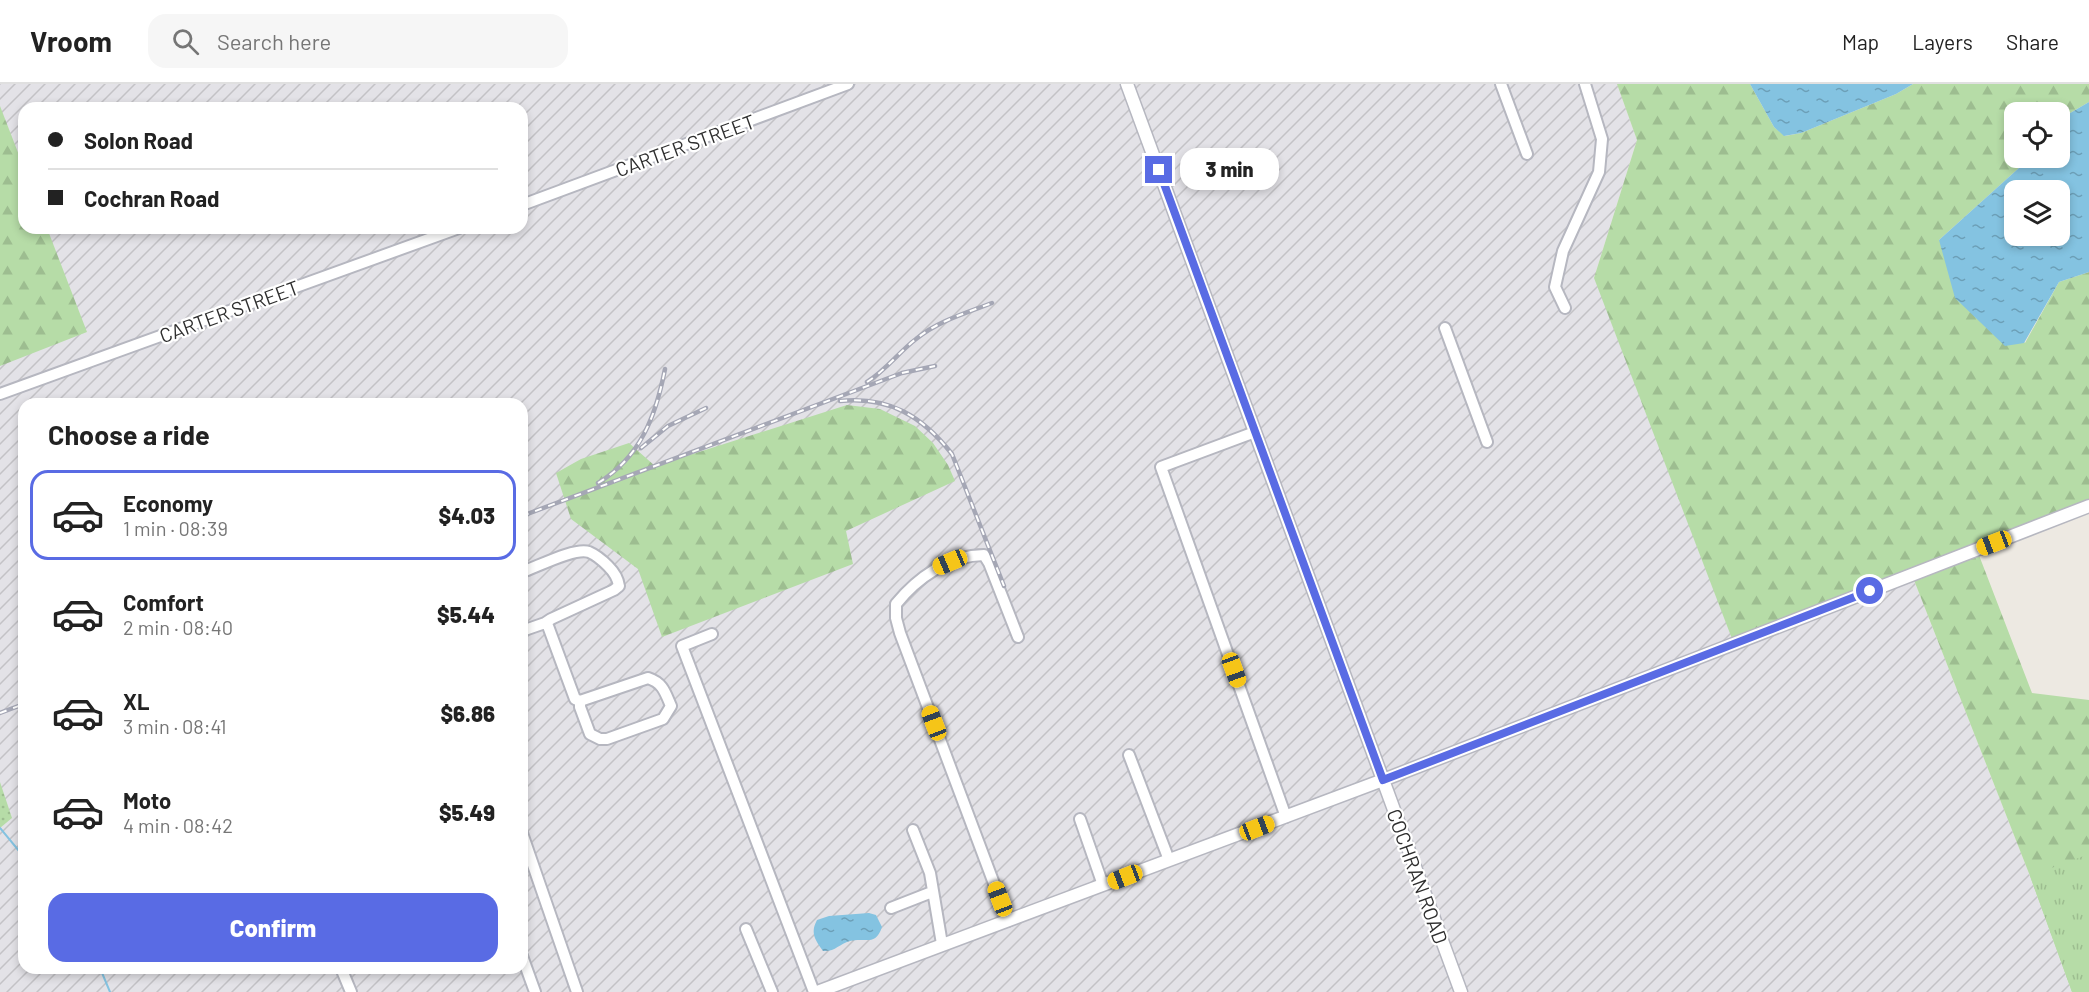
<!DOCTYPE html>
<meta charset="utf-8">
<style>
:root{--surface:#fff;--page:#f6f6f6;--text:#222;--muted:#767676;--line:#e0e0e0;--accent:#596be4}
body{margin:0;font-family:Barlow,sans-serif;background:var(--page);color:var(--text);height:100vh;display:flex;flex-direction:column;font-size:22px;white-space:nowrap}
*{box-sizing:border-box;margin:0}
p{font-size:20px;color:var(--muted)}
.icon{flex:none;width:33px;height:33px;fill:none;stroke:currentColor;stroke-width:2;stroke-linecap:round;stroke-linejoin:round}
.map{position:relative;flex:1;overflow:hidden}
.panel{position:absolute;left:18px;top:314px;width:510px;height:576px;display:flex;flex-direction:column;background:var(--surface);border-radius:18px;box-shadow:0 3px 9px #0003}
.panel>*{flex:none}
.top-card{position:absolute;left:18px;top:18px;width:510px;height:132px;border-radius:18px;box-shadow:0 3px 9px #0003;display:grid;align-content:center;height:132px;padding:0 30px;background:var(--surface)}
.controls{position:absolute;left:2004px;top:18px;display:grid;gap:12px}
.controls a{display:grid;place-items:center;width:66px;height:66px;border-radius:12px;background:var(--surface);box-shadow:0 3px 9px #0003;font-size:30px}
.end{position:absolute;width:27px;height:27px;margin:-14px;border:8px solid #596be4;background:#fff;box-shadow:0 0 0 3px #fff}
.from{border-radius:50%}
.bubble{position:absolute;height:42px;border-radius:18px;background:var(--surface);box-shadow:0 3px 9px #0003;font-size:20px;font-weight:800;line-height:42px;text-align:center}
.car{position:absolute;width:18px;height:36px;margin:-18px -9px;border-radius:8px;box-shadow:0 0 4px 2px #0007;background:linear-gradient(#f5c518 24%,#345 0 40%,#f5c518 0 76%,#345 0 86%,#f5c518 0)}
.top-card b{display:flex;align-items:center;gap:21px;height:57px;font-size:22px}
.top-card b+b{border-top:2px solid var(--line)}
.top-card i{width:15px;height:15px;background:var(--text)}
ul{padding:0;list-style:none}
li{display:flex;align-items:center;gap:18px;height:90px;margin:0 12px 9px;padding:0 18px;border:3px solid transparent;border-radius:18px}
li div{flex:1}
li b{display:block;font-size:22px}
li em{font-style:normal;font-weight:800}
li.current{border-color:var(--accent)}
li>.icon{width:54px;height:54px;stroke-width:1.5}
h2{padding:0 30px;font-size:27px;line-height:72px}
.action{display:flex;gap:12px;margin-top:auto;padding:12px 30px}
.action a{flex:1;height:69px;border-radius:18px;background:var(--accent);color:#fff;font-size:24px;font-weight:800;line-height:69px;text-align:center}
header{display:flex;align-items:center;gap:36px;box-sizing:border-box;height:84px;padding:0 30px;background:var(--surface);border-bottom:2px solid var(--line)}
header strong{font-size:28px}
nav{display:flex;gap:33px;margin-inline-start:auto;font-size:21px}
.search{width:420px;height:54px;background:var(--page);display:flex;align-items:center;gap:15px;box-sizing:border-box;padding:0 21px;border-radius:18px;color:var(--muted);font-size:22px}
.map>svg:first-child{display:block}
.industrial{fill:url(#industrial-furrows);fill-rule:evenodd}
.grass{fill:url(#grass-dots)}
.forest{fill:url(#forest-firs)}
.park{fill:url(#park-tufts)}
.water{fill:url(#water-ripples);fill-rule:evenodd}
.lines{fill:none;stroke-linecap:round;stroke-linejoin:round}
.stream{stroke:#84c3e1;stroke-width:2}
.minor-casing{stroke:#b6b7c0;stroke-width:14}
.tertiary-casing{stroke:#b6b7c0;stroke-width:15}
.minor{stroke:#fff;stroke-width:10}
.tertiary{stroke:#fff;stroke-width:12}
.rail-casing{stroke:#a5a7b5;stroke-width:4.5}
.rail{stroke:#fff;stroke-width:2;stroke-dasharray:7;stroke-linecap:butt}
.route{stroke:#596be4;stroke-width:8}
.labels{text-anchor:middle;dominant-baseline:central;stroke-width:4.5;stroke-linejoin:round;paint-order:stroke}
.street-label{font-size:20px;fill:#2e2e2e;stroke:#fff}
</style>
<header>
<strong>Vroom</strong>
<div class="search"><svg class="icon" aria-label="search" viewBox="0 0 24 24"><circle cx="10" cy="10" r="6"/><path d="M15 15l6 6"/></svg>Search here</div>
<nav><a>Map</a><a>Layers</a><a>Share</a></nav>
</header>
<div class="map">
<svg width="2089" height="908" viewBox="0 0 2089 908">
<defs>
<pattern id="industrial-furrows" width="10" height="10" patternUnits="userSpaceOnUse" patternTransform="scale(1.5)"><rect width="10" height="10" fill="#e3e2e7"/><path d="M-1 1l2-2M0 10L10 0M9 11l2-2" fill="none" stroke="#c3c2c6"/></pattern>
<pattern id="grass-dots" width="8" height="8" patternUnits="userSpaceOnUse" patternTransform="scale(1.5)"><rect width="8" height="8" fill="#b6dca7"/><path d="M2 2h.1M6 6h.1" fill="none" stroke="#9dbd90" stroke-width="1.8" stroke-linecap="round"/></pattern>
<pattern id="forest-firs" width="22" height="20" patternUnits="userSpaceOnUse" patternTransform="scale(1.5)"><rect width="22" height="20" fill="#b6dca7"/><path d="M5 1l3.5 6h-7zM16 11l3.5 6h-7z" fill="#9dbd90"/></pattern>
<pattern id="park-tufts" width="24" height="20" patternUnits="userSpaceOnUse" patternTransform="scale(1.5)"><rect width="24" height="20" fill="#b6dca7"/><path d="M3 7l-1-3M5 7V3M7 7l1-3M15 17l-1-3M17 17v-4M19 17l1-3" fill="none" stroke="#9dbd90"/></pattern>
<pattern id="water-ripples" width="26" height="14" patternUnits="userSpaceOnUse" patternTransform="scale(1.5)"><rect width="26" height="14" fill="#84c3e1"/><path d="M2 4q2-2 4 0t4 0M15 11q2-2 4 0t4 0" fill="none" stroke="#6c9fb7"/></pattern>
</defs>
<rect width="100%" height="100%" fill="#ede9e2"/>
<!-- industrial -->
<path class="industrial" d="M0,0H1617L1637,56L1594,194L1912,491L2030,792L2072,908H0ZM24,24H522V144H24ZM24,320H522V884H24Z"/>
<!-- grass -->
<path class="grass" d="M0,698L12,734L0,744Z"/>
<!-- forest -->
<path class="forest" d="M1617,0H1750L1774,43L1785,52L1801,49L1896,10L1913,0H2089V18L2060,35V28H2014V74H2030L1939,156L2025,259L2059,198L2089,188V422L1977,466L2032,609L2089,616V908H2072L2030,792L1912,491L1734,560L1594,194L1637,56Z
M0,22L24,84V144H47L87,248L0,282Z
M847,321L880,325L915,342L933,359L948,381L955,397L846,447L853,480L662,553L638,485L571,435L556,389L581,375L629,359L655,382Z"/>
<!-- park -->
<path class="park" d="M2089,770V908H2072L2030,792Z"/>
<!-- water -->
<path class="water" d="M1750,0H1913L1896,10L1801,49L1784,52L1774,43Z
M2089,18V188L2059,198L2024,259L2005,262L1955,214L1939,156L2030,74H2060V35ZM2014,106H2060V152H2014Z
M869,829L876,831L882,843C875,863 866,853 850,857C839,860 835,868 823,867C815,856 810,849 817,836L829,832Z"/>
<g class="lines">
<!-- stream -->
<path class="stream" d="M0,744L24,773
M100,884L110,908"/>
<defs>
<path id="minor" d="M1501,0L1527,70
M522,121L848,0
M1565,224L1555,203L1563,167L1599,88L1602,55L1585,0
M1445,244L1487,358
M0,310L459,144
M1255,348L1161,383L1286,733
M522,488C537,483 575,463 589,468C596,471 603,477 608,482C613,487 618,494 619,502L614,506L551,535L545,539
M522,547L545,539L548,542L575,615L580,617V623L590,650L600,655H607L663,635L671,622C665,608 663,599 648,594L580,617
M712,550L682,562L814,908
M1129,671L1169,776
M1080,735L1103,801
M913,746L930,789L942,860
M522,749L577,908
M891,824L932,808
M1008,837L900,549L896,534V520C917,494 949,471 984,471L989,479L1018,553
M746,845L772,908
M522,872L535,908
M341,884L351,908"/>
<path id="tertiary" d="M1127,0L1461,908
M817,908L1383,696L2089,422"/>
</defs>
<!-- minor casing -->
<use href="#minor" class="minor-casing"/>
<!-- tertiary casing -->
<use href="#tertiary" class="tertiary-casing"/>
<!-- minor -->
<use href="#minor" class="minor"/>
<!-- tertiary -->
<use href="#tertiary" class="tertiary"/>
<defs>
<path id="rail" d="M867,298C886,286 899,268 916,255C938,237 966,229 992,219
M840,317C889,312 922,332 952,370L1004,502
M641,364L668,342L706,324
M598,399C641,373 656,331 665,285
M522,432L902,289L935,282
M0,629L24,620"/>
</defs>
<!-- rail casing -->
<use href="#rail" class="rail-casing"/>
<!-- rail -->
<use href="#rail" class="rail"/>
</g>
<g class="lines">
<!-- route -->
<path class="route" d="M1159,86L1383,696L1870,507"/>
</g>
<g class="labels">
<!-- street labels -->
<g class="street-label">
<text transform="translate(685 61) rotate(-20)">CARTER STREET</text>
<text transform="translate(229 227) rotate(-20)">CARTER STREET</text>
<text transform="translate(1418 792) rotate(70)">COCHRAN ROAD</text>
</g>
</g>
</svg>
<div class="controls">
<a><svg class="icon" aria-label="locate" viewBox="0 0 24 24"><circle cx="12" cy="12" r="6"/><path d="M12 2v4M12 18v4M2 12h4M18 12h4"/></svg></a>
<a><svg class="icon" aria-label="layers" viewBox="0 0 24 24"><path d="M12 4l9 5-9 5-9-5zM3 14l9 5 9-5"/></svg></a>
</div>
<i class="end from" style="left:1870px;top:507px"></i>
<i class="end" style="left:1159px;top:86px"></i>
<div class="bubble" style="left:1180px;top:64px;width:99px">3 min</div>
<i class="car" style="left:1994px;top:459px;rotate:249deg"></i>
<i class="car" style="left:950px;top:478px;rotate:247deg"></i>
<i class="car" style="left:1234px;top:586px;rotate:160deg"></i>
<i class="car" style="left:934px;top:639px;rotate:339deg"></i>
<i class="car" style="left:1257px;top:744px;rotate:69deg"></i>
<i class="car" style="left:1125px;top:793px;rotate:249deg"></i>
<i class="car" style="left:1000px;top:815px;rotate:339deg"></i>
<div class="top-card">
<b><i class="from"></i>Solon Road</b>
<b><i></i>Cochran Road</b>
</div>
<section class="panel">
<h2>Choose a ride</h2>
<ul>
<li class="current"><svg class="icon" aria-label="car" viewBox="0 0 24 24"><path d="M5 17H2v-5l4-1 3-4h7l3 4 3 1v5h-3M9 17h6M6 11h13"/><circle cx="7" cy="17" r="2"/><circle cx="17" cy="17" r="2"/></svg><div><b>Economy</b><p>1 min · 08:39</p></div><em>$4.03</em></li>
<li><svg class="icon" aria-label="car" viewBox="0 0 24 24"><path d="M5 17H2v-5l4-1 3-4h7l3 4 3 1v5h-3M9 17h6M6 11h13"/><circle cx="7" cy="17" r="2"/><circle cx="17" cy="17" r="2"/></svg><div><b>Comfort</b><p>2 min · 08:40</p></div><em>$5.44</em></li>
<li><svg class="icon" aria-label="car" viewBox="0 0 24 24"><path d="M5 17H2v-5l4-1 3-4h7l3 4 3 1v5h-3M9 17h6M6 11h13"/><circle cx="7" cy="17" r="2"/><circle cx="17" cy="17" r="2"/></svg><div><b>XL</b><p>3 min · 08:41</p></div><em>$6.86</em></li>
<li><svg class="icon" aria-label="car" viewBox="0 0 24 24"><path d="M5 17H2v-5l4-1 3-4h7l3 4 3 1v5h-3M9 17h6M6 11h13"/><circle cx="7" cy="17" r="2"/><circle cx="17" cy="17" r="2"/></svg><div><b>Moto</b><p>4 min · 08:42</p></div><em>$5.49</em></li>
</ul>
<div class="action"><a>Confirm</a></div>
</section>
</div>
